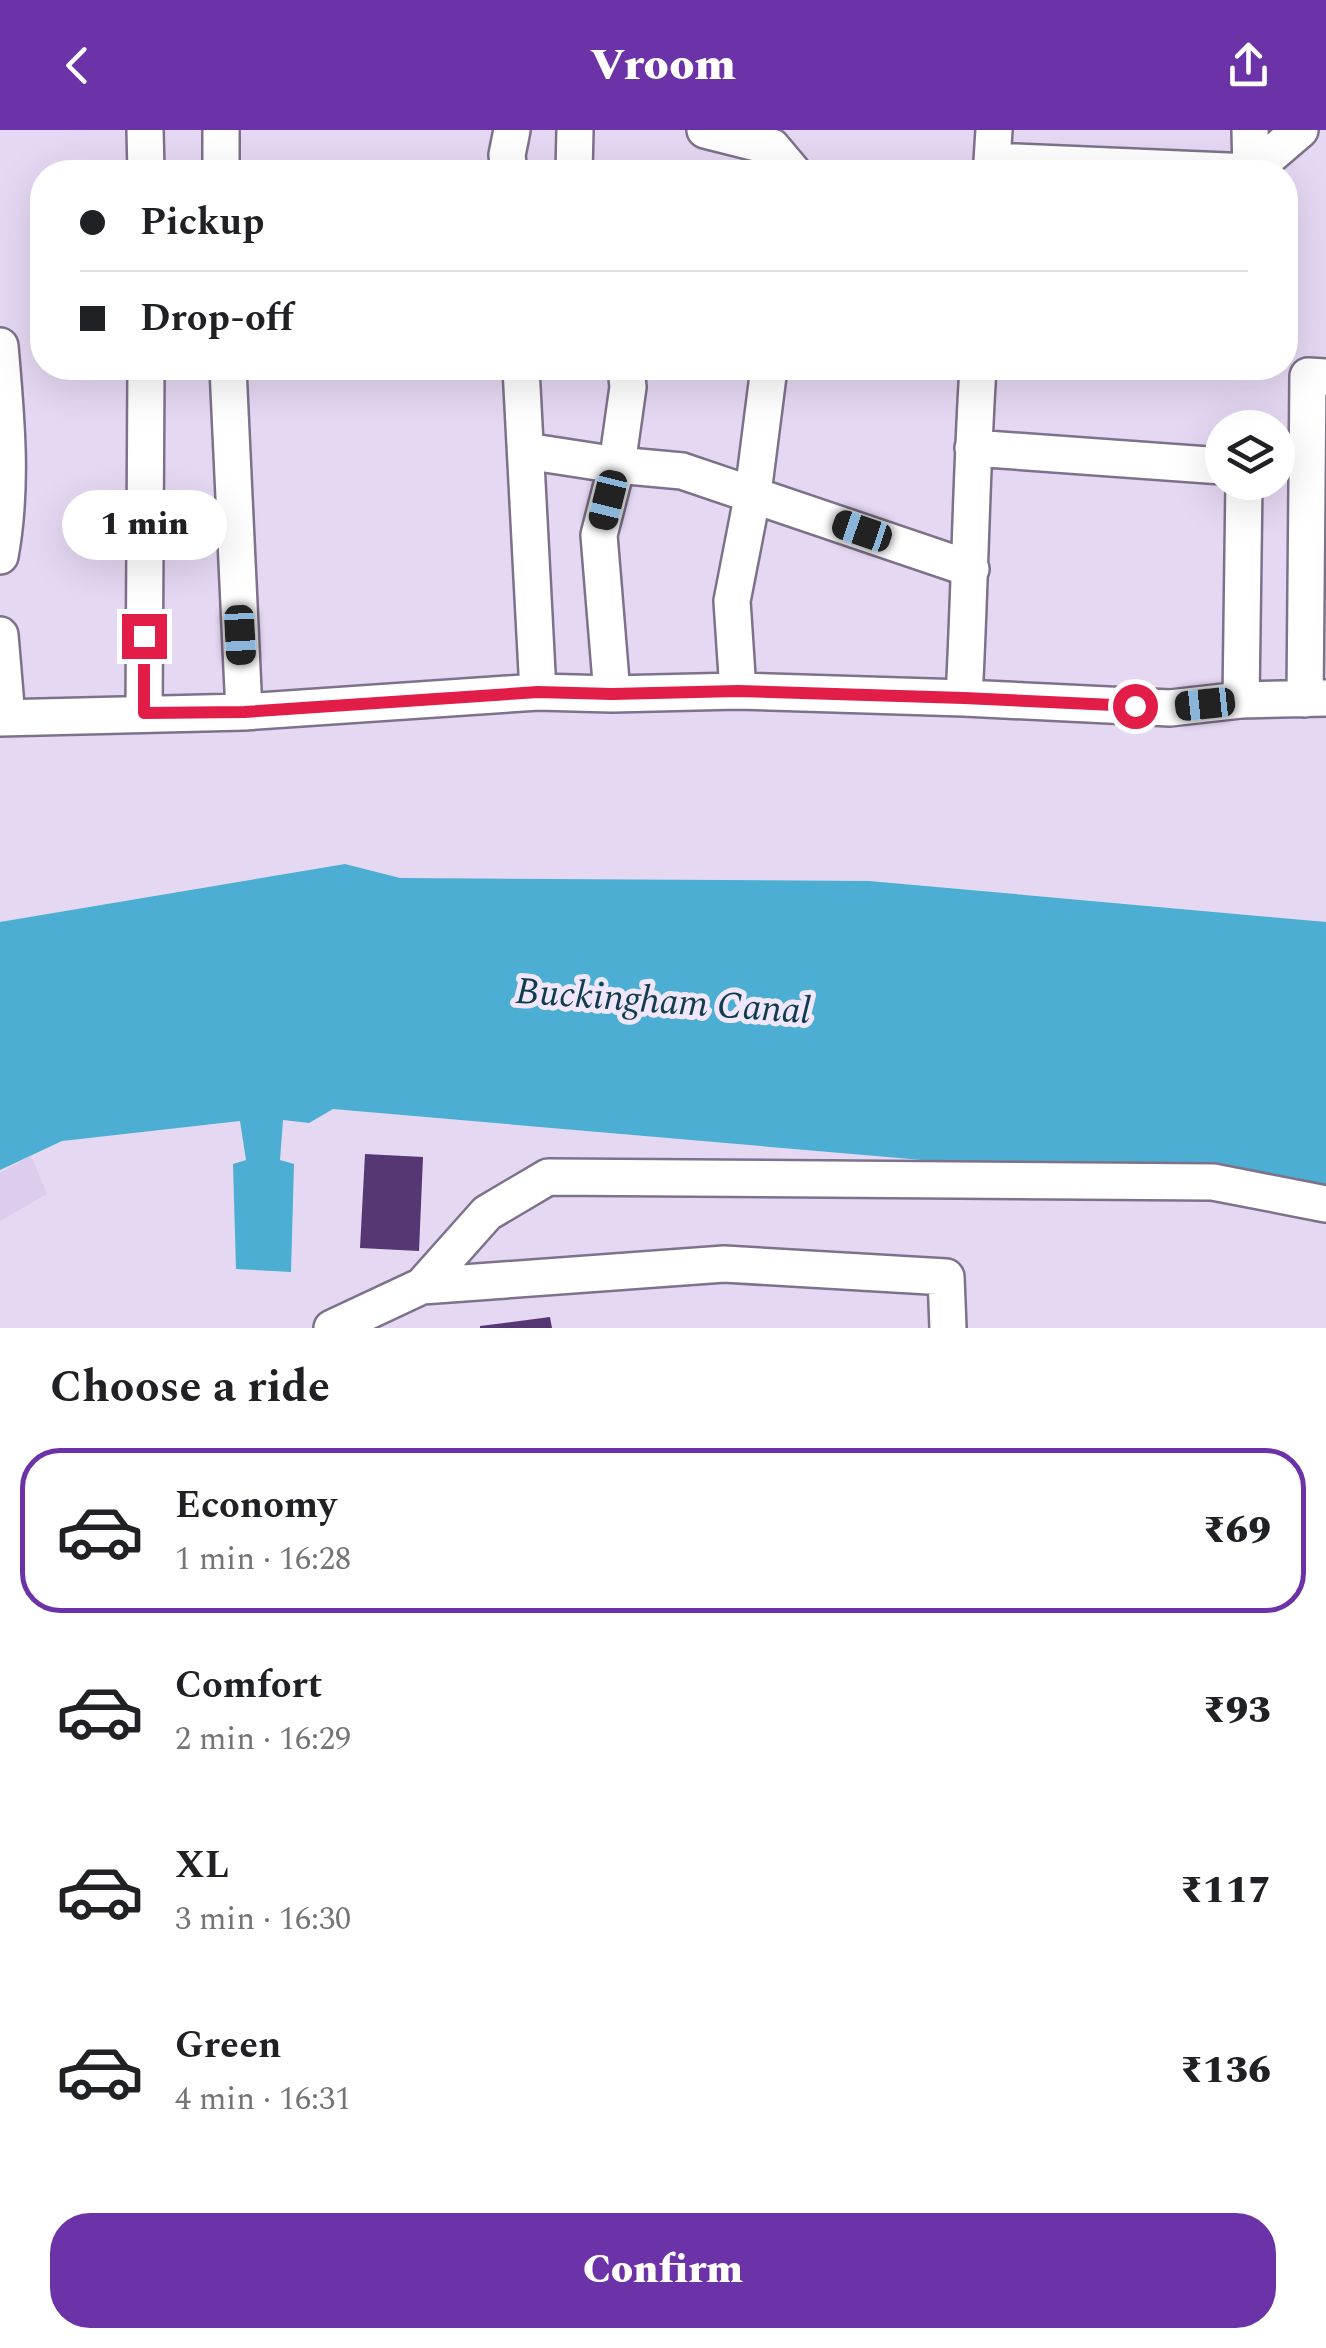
<!DOCTYPE html>
<meta charset="utf-8">
<style>
:root{--surface:#fff;--page:#f6f6f6;--text:#202124;--muted:#757577;--line:#e0e0e0;--accent:#6c32a8}
body{margin:0;font-family:Spectral,serif;background:var(--page);color:var(--text);height:100vh;display:flex;flex-direction:column;font-size:38px;white-space:nowrap}
*{box-sizing:border-box;margin:0}
p{font-size:32px;color:var(--muted)}
.icon{flex:none;width:55px;height:55px;fill:none;stroke:currentColor;stroke-width:2;stroke-linecap:round;stroke-linejoin:round}
.map{position:relative;height:1198px;overflow:hidden}
.drawer{display:flex;flex-direction:column;background:var(--surface);flex:1}
.drawer>*{flex:none}
.top-card{position:absolute;left:30px;top:30px;width:1268px;height:220px;border-radius:40px;box-shadow:0 10px 40px #0002;display:grid;align-content:center;height:220px;padding:0 50px;background:var(--surface)}
.controls{position:absolute;left:1205px;top:280px;display:grid;gap:20px}
.controls a{display:grid;place-items:center;width:90px;height:90px;border-radius:50%;background:var(--surface);box-shadow:0 10px 40px #0002;font-size:50px}
.end{position:absolute;width:45px;height:45px;margin:-22px;border:12px solid #e11d48;background:#fff;box-shadow:0 0 0 5px #fff}
.from{border-radius:50%}
.bubble{position:absolute;height:70px;border-radius:35px;background:var(--surface);box-shadow:0 10px 40px #0002;font-size:32px;font-weight:800;line-height:70px;text-align:center}
.car{position:absolute;width:30px;height:60px;margin:-30px -15px;border-radius:12px;box-shadow:0 0 8px 2px #0007;background:linear-gradient(#222 24%,#8ab4d8 0 40%,#222 0 76%,#8ab4d8 0 86%,#222 0)}
.top-card b{display:flex;align-items:center;gap:35px;height:95px;font-size:38px}
.top-card b+b{border-top:2px solid var(--line)}
.top-card i{width:25px;height:25px;background:var(--text)}
ul{padding:0;list-style:none}
li{display:flex;align-items:center;gap:30px;height:165px;margin:0 20px 15px;padding:0 30px;border:5px solid transparent;border-radius:40px}
li div{flex:1}
li b{display:block;font-size:38px}
li em{font-style:normal;font-weight:800}
li.active{border-color:var(--accent)}
li>.icon{width:90px;height:90px;stroke-width:1.5}
h2{padding:0 50px;font-size:45px;line-height:120px}
.primary-button{display:flex;gap:20px;margin-top:auto;padding:20px 50px}
.primary-button a{flex:1;height:115px;border-radius:40px;background:var(--accent);color:#fff;font-size:40px;font-weight:800;line-height:115px;text-align:center}
header{display:flex;justify-content:space-between;align-items:center;height:130px;padding:0 50px;background:var(--accent);color:#fff;font-size:45px;font-weight:800}
.map>svg:first-child{display:block}
.built{fill:#dcccee}
.water{fill:#4caed3}
.building{fill:#563673}
.lines{fill:none;stroke-linecap:round;stroke-linejoin:round}
.minor-casing{stroke:#7e728b;stroke-width:40}
.minor{stroke:#fff;stroke-width:35}
.route{stroke:#e11d48;stroke-width:12}
.labels{text-anchor:middle;dominant-baseline:central;stroke-width:10;stroke-linejoin:round;paint-order:stroke}
.water-label{font-size:38px;font-style:italic;fill:#103c4b;stroke:#f0e6fd}
</style>
<header><svg class="icon" aria-label="back" viewBox="0 0 24 24"><path d="M15 5l-7 7 7 7"/></svg>Vroom<svg class="icon" aria-label="share" viewBox="0 0 24 24"><path d="M12 15V3M7 8l5-5 5 5M5 13v7h14v-7"/></svg></header>
<div class="map">
<svg width="1326" height="1198" viewBox="0 0 1326 1198">
<rect width="100%" height="100%" fill="#e5d8f3"/>
<!-- built -->
<path class="built" d="M31,1026L47,1064L0,1091V1043Z"/>
<!-- water -->
<path class="water" d="M345,734L400,748L869,751L1326,792V1065L333,979L309,993L283,990L280,1030L294,1034L291,1142L236,1139L233,1034L246,1030L240,991L62,1011L0,1040V792Z"/>
<!-- building -->
<path class="building" d="M365,1024L423,1027L419,1121L360,1118Z
M550,1187L552,1198H480V1196Z"/>
<g class="lines">
<defs>
<path id="minor" d="M145,0L146,42
M705,0L772,17L793,42
M1250,0L1251,42
M992,31L994,0
M221,42V0
M509,42L507,25L512,0
M574,42L575,0
M991,42L992,31L1251,42L1300,0
M0,216C6,286 13,356 0,426
M228,238L244,582
M521,238L538,562
M973,318L1222,336
M526,321L617,335L682,341L971,439
M0,505L7,588
M738,561L732,471L753,363L769,238
M612,564L599,405L617,335L628,257L626,238
M964,568C970,458 971,347 978,238
M1305,569L1308,246L1326,247
M1241,570L1244,352
M144,583L146,238
M0,588L244,582L538,562L612,564L738,561L964,568L1170,578L1241,570L1326,568
M422,1156L724,1134L946,1147L948,1198
M332,1198L422,1156L487,1083L548,1047L1213,1052L1326,1074"/>
</defs>
<!-- minor casing -->
<use href="#minor" class="minor-casing"/>
<!-- minor -->
<use href="#minor" class="minor"/>
</g>
<g class="lines">
<!-- route -->
<path class="route" d="M144,506V583L244,582L538,562L612,564L738,561L964,568L1135,576"/>
</g>
<g class="labels">
<!-- water labels -->
<g class="water-label">
<text transform="translate(663 872) rotate(4)">Buckingham Canal</text>
</g>
</g>
</svg>
<div class="controls">
<a><svg class="icon" aria-label="layers" viewBox="0 0 24 24"><path d="M12 4l9 5-9 5-9-5zM3 14l9 5 9-5"/></svg></a>
</div>
<i class="end from" style="left:1135px;top:576px"></i>
<i class="end" style="left:144px;top:506px"></i>
<div class="bubble" style="left:62px;top:360px;width:165px">1 min</div>
<i class="car" style="left:608px;top:370px;rotate:194deg"></i>
<i class="car" style="left:862px;top:401px;rotate:289deg"></i>
<i class="car" style="left:240px;top:505px;rotate:177deg"></i>
<i class="car" style="left:1205px;top:574px;rotate:264deg"></i>
<div class="top-card">
<b><i class="from"></i>Pickup</b>
<b><i></i>Drop-off</b>
</div>
</div>
<section class="drawer">
<h2>Choose a ride</h2>
<ul>
<li class="active"><svg class="icon" aria-label="car" viewBox="0 0 24 24"><path d="M5 17H2v-5l4-1 3-4h7l3 4 3 1v5h-3M9 17h6M6 11h13"/><circle cx="7" cy="17" r="2"/><circle cx="17" cy="17" r="2"/></svg><div><b>Economy</b><p>1 min · 16:28</p></div><em>₹69</em></li>
<li><svg class="icon" aria-label="car" viewBox="0 0 24 24"><path d="M5 17H2v-5l4-1 3-4h7l3 4 3 1v5h-3M9 17h6M6 11h13"/><circle cx="7" cy="17" r="2"/><circle cx="17" cy="17" r="2"/></svg><div><b>Comfort</b><p>2 min · 16:29</p></div><em>₹93</em></li>
<li><svg class="icon" aria-label="car" viewBox="0 0 24 24"><path d="M5 17H2v-5l4-1 3-4h7l3 4 3 1v5h-3M9 17h6M6 11h13"/><circle cx="7" cy="17" r="2"/><circle cx="17" cy="17" r="2"/></svg><div><b>XL</b><p>3 min · 16:30</p></div><em>₹117</em></li>
<li><svg class="icon" aria-label="car" viewBox="0 0 24 24"><path d="M5 17H2v-5l4-1 3-4h7l3 4 3 1v5h-3M9 17h6M6 11h13"/><circle cx="7" cy="17" r="2"/><circle cx="17" cy="17" r="2"/></svg><div><b>Green</b><p>4 min · 16:31</p></div><em>₹136</em></li>
</ul>
<div class="primary-button"><a>Confirm</a></div>
</section>
